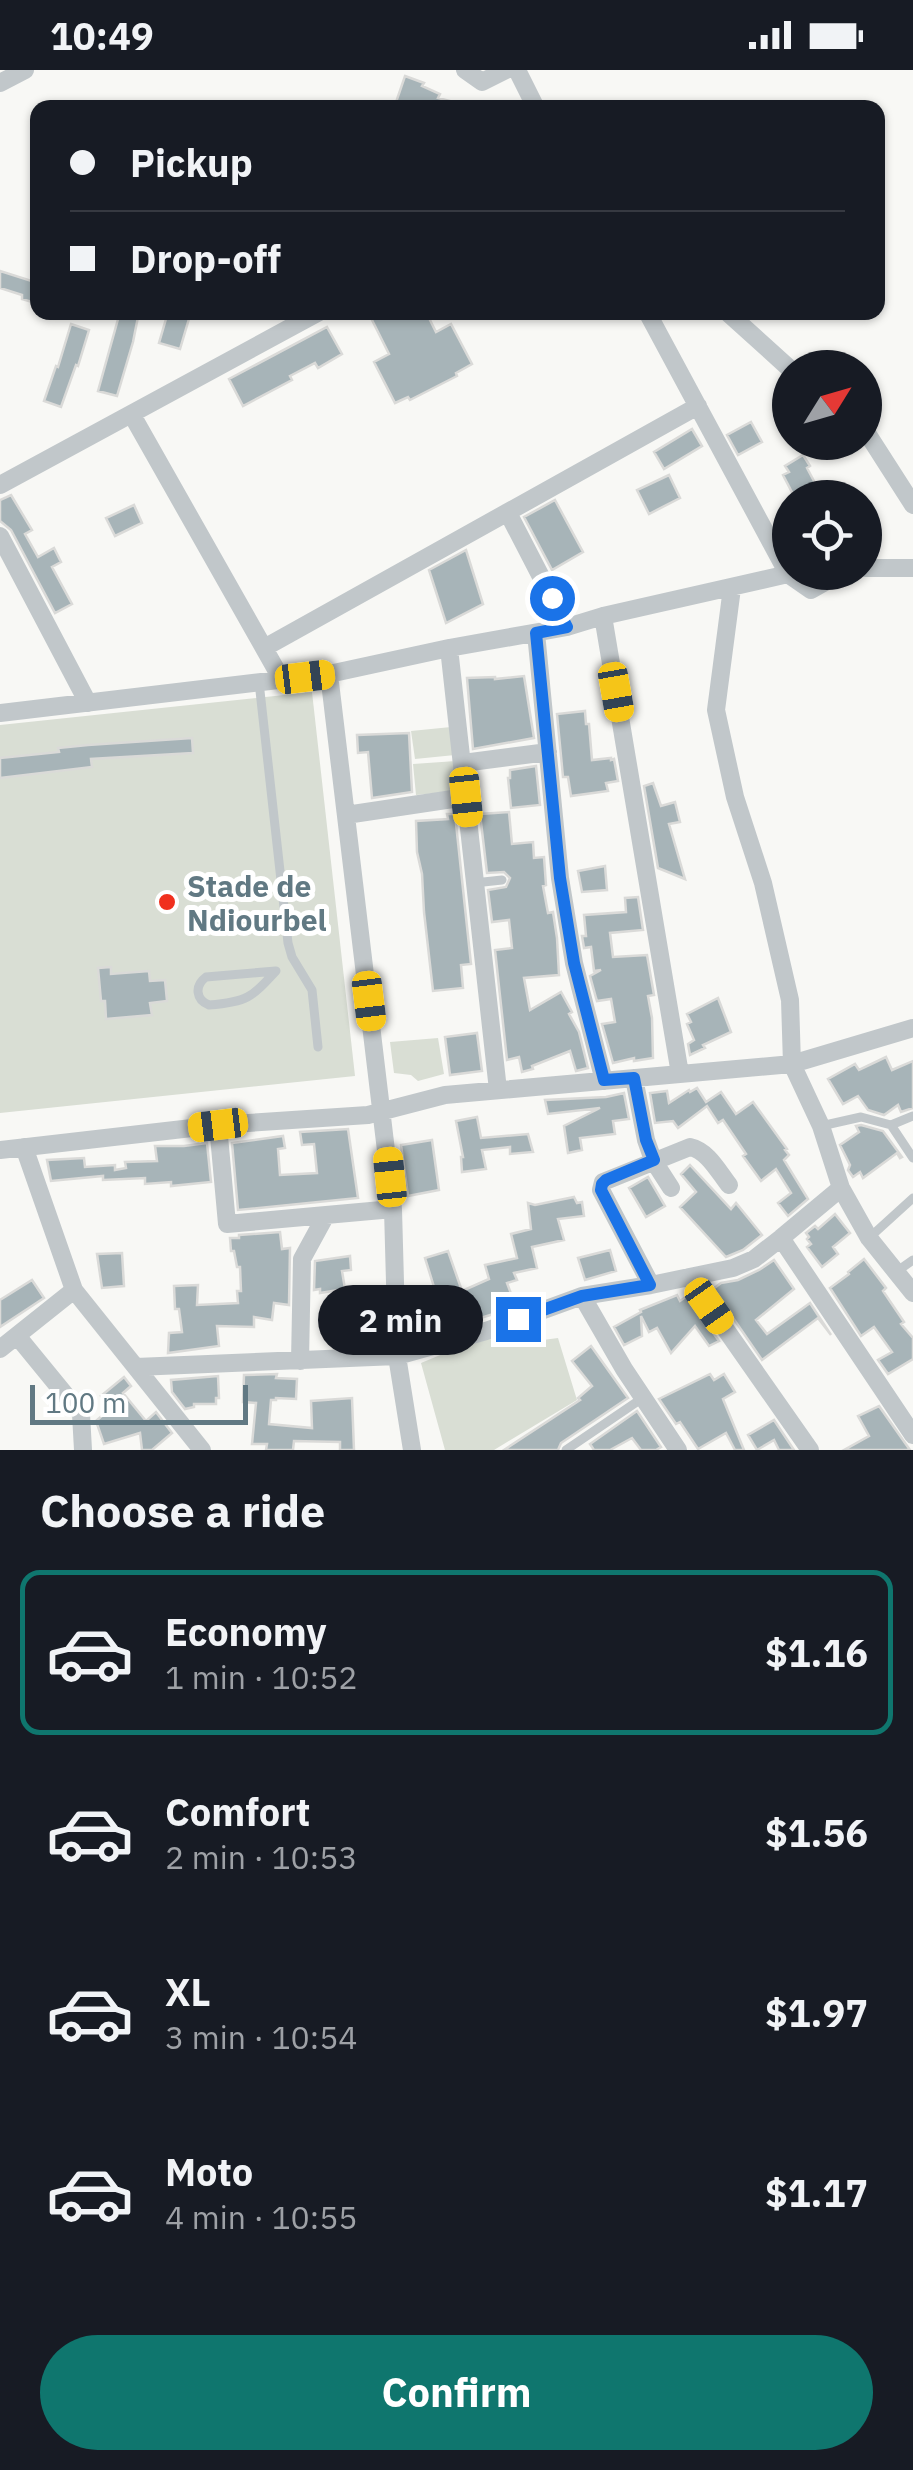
<!DOCTYPE html>
<meta charset="utf-8">
<style>
:root{--surface:#171b24;--page:#20242c;--text:#f1f3f6;--muted:#9ea1a6;--line:#363941;--accent:#0f766e}
body{margin:0;font-family:"IBM Plex Sans",sans-serif;background:var(--page);color:var(--text);height:100vh;display:flex;flex-direction:column;font-size:38px;white-space:nowrap}
*{box-sizing:border-box;margin:0}
p{font-size:32px;color:var(--muted)}
.icon{flex:none;width:55px;height:55px;fill:none;stroke:currentColor;stroke-width:2;stroke-linecap:round;stroke-linejoin:round}
.map{position:relative;height:1380px;overflow:hidden}
.side{display:flex;flex-direction:column;background:var(--surface);flex:1}
.side>*{flex:none}
.top-card{position:absolute;left:30px;top:30px;width:855px;height:220px;border-radius:20px;box-shadow:0 2px 8px #0004;display:grid;align-content:center;height:220px;padding:0 40px;background:var(--surface)}
.needle{width:65px;rotate:53deg}
.fabs{position:absolute;left:772px;top:280px;display:grid;gap:20px}
.fabs a{display:grid;place-items:center;width:110px;height:110px;border-radius:50%;background:var(--surface);box-shadow:0 2px 8px #0004;font-size:50px}
.scale{position:absolute;left:30px;bottom:25px;width:218px;box-sizing:border-box;padding-left:10px;border:5px solid #617983;border-top:0;font-size:28px;line-height:35px;white-space:nowrap;color:#617983;-webkit-text-stroke:8px #fff;paint-order:stroke}
.end{position:absolute;width:45px;height:45px;margin:-22px;border:12px solid #1a73e8;background:#fff;box-shadow:0 0 0 5px #fff}
.from{border-radius:50%}
.bubble{position:absolute;height:70px;border-radius:35px;background:var(--surface);box-shadow:0 2px 8px #0004;font-size:32px;font-weight:700;line-height:70px;text-align:center}
.car{position:absolute;width:30px;height:60px;margin:-30px -15px;border-radius:12px;box-shadow:0 0 8px 2px #0007;background:linear-gradient(#f5c518 24%,#345 0 40%,#f5c518 0 76%,#345 0 86%,#f5c518 0)}
.top-card b{display:flex;align-items:center;gap:35px;height:95px;font-size:38px}
.top-card b+b{border-top:2px solid var(--line)}
.top-card i{width:25px;height:25px;background:var(--text)}
ul{padding:0;list-style:none}
li{display:flex;align-items:center;gap:30px;height:165px;margin:0 20px 15px;padding:0 20px;border:5px solid transparent;border-radius:20px}
li div{flex:1}
li b{display:block;font-size:38px}
li em{font-style:normal;font-weight:700}
li.selected{border-color:var(--accent)}
li>.icon{width:90px;height:90px;stroke-width:1.5}
h2{padding:0 40px;font-size:45px;line-height:120px}
.primary-button{display:flex;gap:20px;margin-top:auto;padding:20px 40px}
.primary-button a{flex:1;height:115px;border-radius:60px;background:var(--accent);color:#fff;font-size:40px;font-weight:700;line-height:115px;text-align:center}
.status{display:flex;justify-content:space-between;align-items:center;height:70px;padding:0 50px;background:var(--surface);direction:ltr}
.status svg{height:28px;fill:currentColor}
.map>svg:first-child{display:block}
.green{fill:#d9ded4}
.building{fill:#a7b4b8;stroke:#dadad8;stroke-width:2.5}
.lines{fill:none;stroke-linecap:round;stroke-linejoin:round}
.service{stroke:#c1c7ca;stroke-width:9}
.minor{stroke:#c1c7ca;stroke-width:18}
.route{stroke:#1a73e8;stroke-width:12}
.poi-dot{fill:#f0301e;stroke:#fff;stroke-width:4}
.labels{text-anchor:middle;dominant-baseline:central;stroke-width:10;stroke-linejoin:round;paint-order:stroke}
.poi-label{font-size:30px;font-weight:bold;fill:#617983;stroke:#fff;text-anchor:start}
</style>
<div class="status"><b>10:49</b><svg viewBox="0 0 49 12"><path d="M0 12V9h3v3zM5 12V6h3v6zM10 12V3h3v9zM15 12V0h3v12zM26 1h20v11H26zM47 4h2v5h-2z"/></svg></div>
<div class="map">
<svg width="913" height="1380" viewBox="0 0 913 1380">
<rect width="100%" height="100%" fill="#f8f8f5"/>
<!-- green -->
<path class="green" d="M312,622L355,1006L0,1043V655Z
M451,657L455,685L415,689L411,661Z
M456,691L459,721L416,725L413,694Z
M438,968L444,1004L418,1011L411,1005L394,1003L390,972Z
M378,1225L381,1273L336,1279L343,1229Z
M534,1246L543,1270L558,1268L577,1330L494,1380H445L421,1293Z"/>
<!-- building -->
<path class="building" d="M405,6L424,13L422,16L440,24L438,28L461,34L460,38H394Z
M0,201L38,213L32,232L22,229V225L0,218Z
M120,242H139L133,272L117,326L98,321Z
M168,242H191L180,279L159,273Z
M368,242H426L436,262L451,254L472,294L456,303L457,306L410,330L408,327L395,333L374,292L389,284Z
M71,254L89,260L78,296L76,295L61,337L44,331L56,296L58,297Z
M327,257L342,284L318,298L315,293L290,306L292,310L243,336L229,309Z
M751,352L762,372L738,385L727,365Z
M692,359L702,376L664,399L654,382Z
M803,385L810,396L807,398L823,428H795L783,405L789,402L785,396Z
M669,405L680,428L649,444L637,420Z
M11,425L32,460L25,464L38,487L54,478L61,492L52,497L72,534L55,543L11,460L0,451V430Z
M555,430L583,482L552,500L524,447Z
M134,435L142,453L115,466L106,448Z
M466,480L483,534L446,553L429,500Z
M524,606L534,668L473,679L467,608L495,607V609Z
M585,641L586,654H589L592,690L611,688V690L614,689L618,711L606,713L608,721L571,726L568,707H563L557,644Z
M409,663L412,722L372,728L368,682L358,683L357,665Z
M192,668L193,683L91,689L92,697L0,708V688L59,682L58,678L88,675Z
M536,696L540,735L511,738L508,708H510V700Z
M653,713L661,736L675,732L680,752L669,754L685,809L658,798L644,716Z
M509,742L512,774L533,772L534,788L544,787L546,815L543,816L548,843L553,842L557,868L559,905L524,908L530,940L561,922L572,942L569,944L579,962L588,998L576,1001L570,981L532,996L533,999L522,1002L519,987L507,990L495,880L512,878L509,850L492,852L488,820L506,817L510,808L504,802L487,803L480,744Z
M447,744H455L471,894L461,895L463,918L433,921L424,842L422,804L417,782L416,751L448,749Z
M605,796L607,820L582,822L578,801Z
M638,827L643,860L610,863L613,887L647,885L654,925L648,926L652,948L653,988L634,991V988L613,993L602,954L615,952L611,929L597,931L596,928L590,906L601,900L594,901L591,877L584,878L582,866H586L584,845L626,842L625,828Z
M111,897V904L149,901L150,911L165,910L167,931L150,933L152,945L106,949L105,931H101L98,898Z
M718,928L731,962L703,975L705,978L690,985L688,974L694,970L687,954L691,952L687,944Z
M477,963L482,1001L450,1005L445,967Z
M886,987L892,1000L913,991V1038L901,1042L898,1035L884,1045L868,1040L858,1026L843,1034L828,1009L855,994L859,1000Z
M697,1018L706,1032L721,1022L736,1044L753,1032L787,1079L785,1080L789,1085L784,1090L808,1129L788,1146L778,1133L791,1123L776,1099L761,1111L743,1086L746,1084L723,1050L718,1053L707,1036L678,1058L673,1051L655,1053L650,1023L667,1021L669,1033L689,1020L690,1022Z
M624,1023L629,1049L613,1051L615,1064L580,1068L582,1080L568,1083L564,1056L600,1038L548,1044L545,1030L606,1027Z
M477,1047L481,1068L528,1064L533,1082L510,1084V1077L482,1080L486,1099L462,1102L461,1087H463L456,1051Z
M861,1055L883,1061L902,1087L900,1088L897,1083L863,1108L860,1102L853,1107L848,1100L850,1095L840,1075L859,1062L856,1056Z
M348,1059L358,1128L238,1140L232,1073L283,1066L285,1078L278,1079L280,1105L317,1103L314,1074L302,1075L300,1062Z
M432,1070L439,1120L408,1126L401,1075Z
M207,1073L211,1112L171,1116V1112L145,1114V1108L103,1110V1106L51,1111L47,1090L84,1088L85,1097L115,1095V1100L126,1098L125,1092L157,1091L155,1076H184Z
M690,1095L731,1139L736,1133L762,1165L743,1180L726,1187L680,1137L696,1122L681,1104Z
M648,1107L665,1136L646,1147L629,1118Z
M574,1127L577,1133L582,1132L584,1146L558,1149L564,1170L532,1177L537,1198L514,1203L517,1210L507,1213L516,1237L439,1261L431,1235L439,1233L425,1188L448,1181L462,1221L489,1209L485,1195L517,1188L511,1164L531,1159L528,1133L535,1135Z
M835,1144L850,1163L833,1177L838,1184L822,1197L807,1177L811,1174L807,1169L809,1167L806,1163L815,1156L818,1159Z
M280,1162L282,1179L290,1178L289,1235L274,1233L272,1250L254,1247V1257L217,1256L219,1276L168,1283L169,1263L182,1262L179,1239H175L174,1216L198,1215L197,1235L238,1233L237,1221H241L240,1197H237L234,1181H231L230,1168H239V1165Z
M610,1180L616,1201L585,1210L578,1188Z
M122,1183L124,1216L102,1218L97,1184Z
M350,1186L351,1200L342,1201L345,1219L320,1223V1219L314,1220L315,1191Z
M864,1189L886,1218L883,1221L904,1252L901,1254L913,1268V1289L888,1304L878,1290L892,1282L874,1257L861,1266L830,1218L849,1204L848,1202Z
M774,1190L794,1219L756,1250L767,1264L810,1233L831,1265L818,1248L762,1290L713,1219L721,1213L738,1210L759,1200Z
M32,1210L44,1228L0,1257V1230Z
M677,1225L680,1231L687,1226L719,1271L709,1276L695,1256L671,1283L657,1258L649,1262L641,1246L642,1266L624,1275L614,1257L641,1242L640,1240Z
M591,1276L628,1328L561,1373L558,1380H504L580,1330L578,1328L592,1316L572,1291Z
M277,1304L276,1308L297,1309L296,1329L276,1328V1330H271L269,1354L312,1358L311,1331L352,1328L354,1380H340V1372L294,1371L293,1380H266L267,1374H252L256,1333L243,1332L244,1305Z
M710,1304L714,1310L724,1304L735,1322L723,1329L744,1380H735L726,1363L698,1379L680,1352L676,1354L659,1329Z
M218,1306L219,1328H216V1334H194V1337L185,1339L172,1322L171,1310Z
M124,1307L131,1316L123,1323L146,1351L156,1342L172,1363L152,1380H142L140,1363L104,1374L96,1351L111,1338L101,1326Z
M879,1336L910,1380H844L869,1366L858,1346Z
M637,1341L661,1377L656,1380H641L632,1368L610,1380H594L590,1374Z
M774,1350L794,1380H779L774,1370L757,1380L748,1365Z"/>
<g class="lines">
<!-- service -->
<path class="service" d="M259,612L288,873L292,887L312,920L318,977
M474,813L502,810
M276,901C251,928 247,932 209,935C196,930 194,916 206,907Z
M891,1055L913,1046
M821,1056L861,1047L891,1055L913,1088
M869,1168L913,1128
M896,1202L913,1190
M566,1380L644,1327"/>
<!-- minor -->
<path class="minor" d="M465,0L482,12L506,0
M517,0L536,38
M0,13L25,0
M647,242L788,504
M727,242L790,299
M132,345L282,610
M865,360L913,435
M0,415L319,242
M508,443L567,557
M0,466L88,633
M865,498H913
M732,518L716,640L735,727L763,813L790,930L792,994L821,1056L841,1118L869,1168L913,1223
M603,546L680,1004
M536,563L560,808L574,893L604,1011
M264,578L698,336
M449,578L498,1020
M329,604L393,1139L397,1286L412,1380
M0,643L329,604L449,578L567,557L603,546L788,504L811,520L843,502
M463,693L548,682
M346,745L466,727
M634,1008L646,1070L653,1090L671,1118
M218,1055L227,1154L326,1145
M24,1077L74,1220L202,1380
M0,1080L218,1055L368,1045L445,1025L792,994L913,958
M781,1168L913,1365
M689,1207L810,1380
M651,1215L601,1120L603,1112L690,1077C708,1081 718,1101 729,1115
M582,1226L624,1299L678,1380
M18,1267L81,1344L83,1380
M0,1279L74,1220
M300,1291L302,1189L326,1145L393,1139
M136,1297L397,1286L486,1261L582,1226L651,1215L733,1198L754,1189L781,1168L841,1118"/>
</g>
<g class="lines">
<!-- route -->
<path class="route" d="M518,1249L582,1226L650,1215L601,1120L602,1114L606,1110L654,1090L646,1070L634,1008L604,1010L574,893L560,808L536,563L567,557L552,528"/>
</g>
<!-- markers -->
<circle class="poi-dot" cx="167" cy="832" r="10"/>
<g class="labels">
<!-- poi labels -->
<g class="poi-label">
<text x="187" y="815">Stade de<tspan x="187" dy="34">Ndiourbel</tspan></text>
</g>
</g>
</svg>
<div class="fabs">
<a><svg class="needle" viewBox="-14 -14 28 28"><path d="M0-13l5 13h-10z" fill="#e53935"/><path d="M0 13l5-13h-10z" fill="#9ea1a6"/></svg></a>
<a><svg class="icon" aria-label="locate" viewBox="0 0 24 24"><circle cx="12" cy="12" r="6"/><path d="M12 2v4M12 18v4M2 12h4M18 12h4"/></svg></a>
</div>
<div class="scale">100 m</div>
<i class="end from" style="left:552px;top:528px"></i>
<i class="end" style="left:518px;top:1249px"></i>
<div class="bubble" style="left:318px;top:1215px;width:165px">2 min</div>
<i class="car" style="left:305px;top:607px;rotate:83deg"></i>
<i class="car" style="left:616px;top:622px;rotate:170deg"></i>
<i class="car" style="left:466px;top:727px;rotate:174deg"></i>
<i class="car" style="left:369px;top:931px;rotate:173deg"></i>
<i class="car" style="left:218px;top:1055px;rotate:263deg"></i>
<i class="car" style="left:390px;top:1107px;rotate:354deg"></i>
<i class="car" style="left:709px;top:1236px;rotate:145deg"></i>
<div class="top-card">
<b><i class="from"></i>Pickup</b>
<b><i></i>Drop-off</b>
</div>
</div>
<section class="side">
<h2>Choose a ride</h2>
<ul>
<li class="selected"><svg class="icon" aria-label="car" viewBox="0 0 24 24"><path d="M5 17H2v-5l4-1 3-4h7l3 4 3 1v5h-3M9 17h6M6 11h13"/><circle cx="7" cy="17" r="2"/><circle cx="17" cy="17" r="2"/></svg><div><b>Economy</b><p>1 min · 10:52</p></div><em>$1.16</em></li>
<li><svg class="icon" aria-label="car" viewBox="0 0 24 24"><path d="M5 17H2v-5l4-1 3-4h7l3 4 3 1v5h-3M9 17h6M6 11h13"/><circle cx="7" cy="17" r="2"/><circle cx="17" cy="17" r="2"/></svg><div><b>Comfort</b><p>2 min · 10:53</p></div><em>$1.56</em></li>
<li><svg class="icon" aria-label="car" viewBox="0 0 24 24"><path d="M5 17H2v-5l4-1 3-4h7l3 4 3 1v5h-3M9 17h6M6 11h13"/><circle cx="7" cy="17" r="2"/><circle cx="17" cy="17" r="2"/></svg><div><b>XL</b><p>3 min · 10:54</p></div><em>$1.97</em></li>
<li><svg class="icon" aria-label="car" viewBox="0 0 24 24"><path d="M5 17H2v-5l4-1 3-4h7l3 4 3 1v5h-3M9 17h6M6 11h13"/><circle cx="7" cy="17" r="2"/><circle cx="17" cy="17" r="2"/></svg><div><b>Moto</b><p>4 min · 10:55</p></div><em>$1.17</em></li>
</ul>
<div class="primary-button"><a>Confirm</a></div>
</section>
